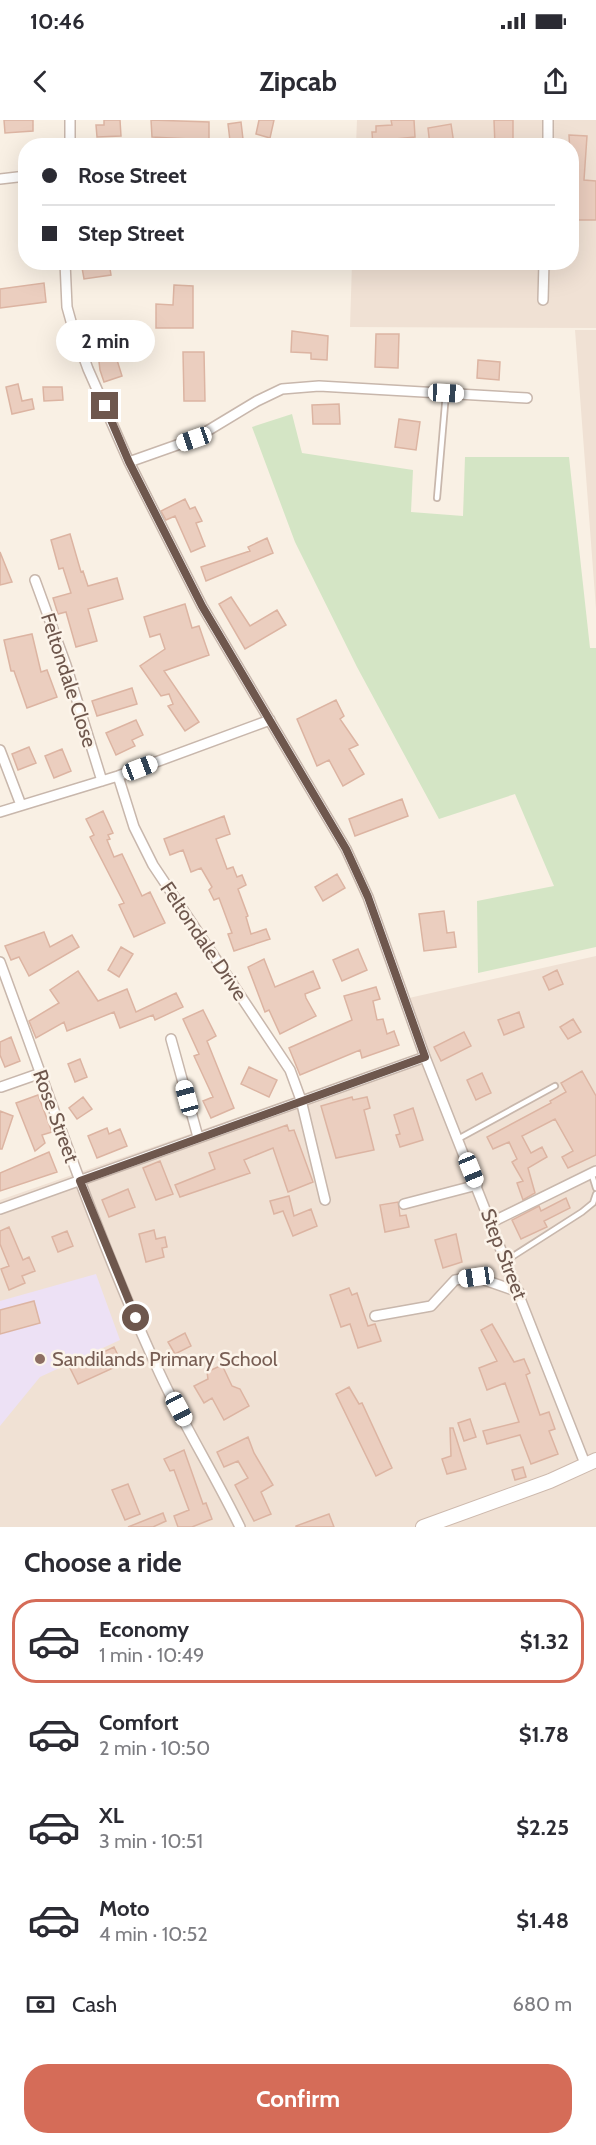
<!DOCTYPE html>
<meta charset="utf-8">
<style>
:root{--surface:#fff;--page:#f7f7f7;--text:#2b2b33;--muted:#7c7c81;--line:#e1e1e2;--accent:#d56c58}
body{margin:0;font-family:Cabin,sans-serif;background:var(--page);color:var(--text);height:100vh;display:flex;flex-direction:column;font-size:22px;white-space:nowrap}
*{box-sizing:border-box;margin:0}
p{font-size:20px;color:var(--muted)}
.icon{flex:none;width:33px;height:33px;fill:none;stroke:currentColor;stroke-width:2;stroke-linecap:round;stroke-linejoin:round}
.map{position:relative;height:1407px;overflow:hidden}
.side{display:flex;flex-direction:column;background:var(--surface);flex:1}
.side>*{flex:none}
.banner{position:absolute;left:18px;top:18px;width:561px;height:132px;border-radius:24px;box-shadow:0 6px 24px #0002;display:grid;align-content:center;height:132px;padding:0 24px;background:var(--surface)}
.end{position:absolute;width:27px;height:27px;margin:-14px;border:8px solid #6e574d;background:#fff;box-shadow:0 0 0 3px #fff}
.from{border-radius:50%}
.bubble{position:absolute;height:42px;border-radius:21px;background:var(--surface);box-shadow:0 6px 24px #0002;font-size:20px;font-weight:700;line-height:42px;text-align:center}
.car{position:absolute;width:18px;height:36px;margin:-18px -9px;border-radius:8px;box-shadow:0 0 4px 2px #0007;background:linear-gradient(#fff 24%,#345 0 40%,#fff 0 76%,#345 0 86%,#fff 0)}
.banner b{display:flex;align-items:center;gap:21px;height:57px;font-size:22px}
.banner b+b{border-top:2px solid var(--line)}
.banner i{width:15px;height:15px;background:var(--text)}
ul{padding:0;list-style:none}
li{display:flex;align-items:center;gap:18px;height:84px;margin:0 12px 9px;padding:0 12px;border:3px solid transparent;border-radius:24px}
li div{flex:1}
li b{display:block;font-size:22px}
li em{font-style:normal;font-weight:700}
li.on{border-color:var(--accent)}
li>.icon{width:54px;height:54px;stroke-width:1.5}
h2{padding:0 24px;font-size:27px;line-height:72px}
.pay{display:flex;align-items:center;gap:15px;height:66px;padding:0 24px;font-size:22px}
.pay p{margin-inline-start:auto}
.primary-button{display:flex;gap:12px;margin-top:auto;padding:12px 24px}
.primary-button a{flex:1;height:69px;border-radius:24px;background:var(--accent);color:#fff;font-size:24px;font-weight:700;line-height:69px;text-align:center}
.status{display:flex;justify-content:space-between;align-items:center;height:42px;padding:0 30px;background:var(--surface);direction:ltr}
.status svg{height:16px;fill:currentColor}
header{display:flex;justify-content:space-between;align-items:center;height:78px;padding:0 24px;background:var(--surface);font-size:27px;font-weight:700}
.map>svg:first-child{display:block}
.residential{fill:#f0e1d4}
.education{fill:#ede1f5}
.green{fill:#d4e5c5}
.building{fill:#ebcebf;stroke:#dcb4a2;stroke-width:1.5}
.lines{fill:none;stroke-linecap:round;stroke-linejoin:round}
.lane-casing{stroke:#c8b7ac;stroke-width:8}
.street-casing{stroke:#c8b7ac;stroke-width:12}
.secondary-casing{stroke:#cdb9ad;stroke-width:16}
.lane{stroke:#fff;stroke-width:4.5}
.street{stroke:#fff;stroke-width:9}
.secondary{stroke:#fff;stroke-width:14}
.route{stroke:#6e574d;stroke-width:8}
.education-dot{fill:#8d6e63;stroke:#fcf4ea;stroke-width:2}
.labels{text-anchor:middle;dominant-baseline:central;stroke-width:5;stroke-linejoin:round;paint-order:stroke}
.street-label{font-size:20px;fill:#6e574d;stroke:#fcf4ea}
.education-label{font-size:20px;fill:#785e54;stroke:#fcf4ea;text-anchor:start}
</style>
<div class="status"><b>10:46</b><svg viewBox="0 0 49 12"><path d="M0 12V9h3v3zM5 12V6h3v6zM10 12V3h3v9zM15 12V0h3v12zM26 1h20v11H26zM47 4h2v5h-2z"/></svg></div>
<header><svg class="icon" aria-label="back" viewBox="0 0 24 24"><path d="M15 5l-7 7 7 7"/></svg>Zipcab<svg class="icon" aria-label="share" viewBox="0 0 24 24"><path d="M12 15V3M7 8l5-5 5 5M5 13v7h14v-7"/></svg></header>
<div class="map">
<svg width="596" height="1407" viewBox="0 0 596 1407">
<rect width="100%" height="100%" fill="#f9f0e4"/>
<!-- residential -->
<path class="residential" d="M357,0H596V208L350,207L352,143L572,142V26L356,25Z
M575,210H596V489Z
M596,836V1407H0V1080L428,931L409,878Z"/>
<!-- education -->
<path class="education" d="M96,1154L120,1220L40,1257L0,1306V1181Z"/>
<!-- green -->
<path class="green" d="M292,294L302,333L413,350L411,392L463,396L465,337H569L590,528H596V827L478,853L477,781L554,766L515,674L439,699L357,547L295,422L252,307Z"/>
<!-- building -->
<path class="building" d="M4,0H33V11L5,13Z
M104,0H120L121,16L97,17L96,5H104Z
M151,0L209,2V20L152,17Z
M259,0H274L270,18L256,14Z
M391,0H414L415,17L396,19L397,26H373L372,12H376V6L392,5Z
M494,0H513V26H495Z
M241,2L243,19L230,21L228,4Z
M451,4L454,24L430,26L428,8Z
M569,15L587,16L584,60L596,61V100H576V71H572Z
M81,142H109L111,155L84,159Z
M44,163L46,182L0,188V169Z
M174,165L193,166V208H156V184L173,185Z
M292,211L328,216L327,240L311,239V233L291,232Z
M376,214H399L398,248L375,247Z
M114,215L117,240L122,256L104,262L100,250L96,216Z
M183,232H204L205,281H184Z
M478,240L500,242L499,260L477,258Z
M18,264L22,281L32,279L34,289L12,294L6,267Z
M43,267H62L63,280L44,281Z
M339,284L340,304H313L312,285Z
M399,299L420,302L416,330L395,327Z
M185,379L190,389L195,387L202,401L196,403L205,426L191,432L175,396L166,400L161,391Z
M70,414L81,452L83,451L88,466L117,458L123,479L88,489L97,521L76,527L66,492L58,494L53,478L71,473L63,448L59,449L51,420Z
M267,418L273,433L206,461L201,447L250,431L248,427Z
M0,432L12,462L0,465Z
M231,477L250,506L277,490L286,505L245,529L219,484Z
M185,484L192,508L199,506L209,535L164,551L199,602L185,611L168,586L173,584L169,574L161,576L140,546L165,529L160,514L150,517L144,497Z
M32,514L41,552L47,550L57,577L27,588L14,551H11L4,520Z
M132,568L137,584L97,596L92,581Z
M336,580L344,596L340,599L358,625L349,629L364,654L343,666L329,640L317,646L297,599Z
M136,600L143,615L132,620L135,626L116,635L106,613Z
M29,627L36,643L18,650L12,634Z
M62,629L71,651L54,658L45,636Z
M402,679L408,696L355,716L349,699Z
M103,691L113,713L108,715L110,719L107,720L114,737L122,734L142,776L150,772L165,803L134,817L119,785L124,783L90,717L94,715L86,699Z
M224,696L230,714L216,719L227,749L233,747L237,757L242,755L246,765L238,769L248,796L246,797L251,814L266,809L270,819L234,831L228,814L232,813L219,778L214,780L209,770L212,767L201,748L191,752L183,730L170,735L164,719Z
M337,754L345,768L323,781L315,767Z
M444,791L447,813L454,812L456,827L424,831L419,794Z
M44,812L50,827L72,815L79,827L29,856L19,837L11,840L5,826Z
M121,827L133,834L119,857L108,850Z
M358,829L367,850L342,861L333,840Z
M264,839L275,867L313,851L320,868L305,874L306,878L316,896L280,914L269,890L265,892L248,847Z
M557,850L563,864L549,870L543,857Z
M78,851L98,881L127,869L136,892L176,873L183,887L155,900L153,895L120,908L114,892L67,911L64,902L36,918L29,901L59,883L50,870Z
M376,867L380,879L373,881L377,900L383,899L387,914L394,911L399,925L362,938L360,930L300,955L289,928L352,900L344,876Z
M203,890L216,916L207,921L234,988L211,998L203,981L213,977L194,936L199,934L183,899Z
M519,892L524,907L504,915L498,900Z
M573,899L581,912L568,919L560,907Z
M464,912L471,926L441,941L434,927Z
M11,917L20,941L5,947L0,935V922Z
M80,939L87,957L75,962L68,944Z
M249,947L277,960L269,977L241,964Z
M582,951L596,976V1035L568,1048L562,1037L573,1031L555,999L522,1016L531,1033L542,1027L547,1037L528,1048L535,1073L523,1080L517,1063L523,1061L512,1042L517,1039L509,1022L493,1029L487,1017L551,983L550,981L566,972L561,963Z
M482,953L491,973L476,980L467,960Z
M38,975L52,1012L42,1015L45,1023L35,1031L16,983Z
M83,977L92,989L77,999L69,988Z
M352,977L353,980L367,977L370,988L364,990L374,1030L336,1038L321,986Z
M413,988L423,1020L400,1027L396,1015L400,1014L394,995Z
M0,991L13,996L2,1029H0Z
M287,1005L289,1011L294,1010L313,1062L288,1072L273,1028L244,1040L250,1053L180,1077L175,1065L215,1049L209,1033Z
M107,1008L109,1014L120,1009L127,1026L97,1038L88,1016Z
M49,1032L57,1052L0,1071V1053Z
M160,1041L173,1074L156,1080L143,1048Z
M128,1069L135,1087L109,1097L102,1080Z
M289,1076L294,1096L311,1089L317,1106L293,1116L283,1091L274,1094L270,1081Z
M566,1078L570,1088L544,1101L547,1107L521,1119L512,1100L539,1086L541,1091Z
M398,1082L400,1096L406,1095L409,1107L385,1112L380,1085Z
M9,1107L23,1140L29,1137L35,1151L22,1156L25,1163L9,1170L1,1149L9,1146L0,1124V1111Z
M154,1110L156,1119L165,1117L167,1127L162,1128L164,1137L146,1142L139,1114Z
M67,1111L73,1126L58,1132L52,1117Z
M456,1114L462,1142L443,1148L435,1120Z
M349,1168L352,1175L357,1173L368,1206L375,1204L381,1221L358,1228L350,1204L341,1207L330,1175Z
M34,1181L40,1203L0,1214V1190Z
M492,1204L514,1242L524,1239L530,1253L526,1255L540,1295L549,1292L555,1309L549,1311L558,1334L531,1344L520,1315L487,1324L483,1311L519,1302L505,1263L487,1270L479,1248L497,1241L481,1210Z
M185,1213L191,1226L175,1234L168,1222Z
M114,1227L122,1244L78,1264L70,1248Z
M222,1245L232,1266L240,1269L249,1286L224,1300L212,1278L204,1283L194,1266L208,1259L207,1252Z
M349,1267L359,1284L362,1283L392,1348L376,1356L336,1274Z
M470,1299L476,1317L464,1321L458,1303Z
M450,1308H453L466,1349L447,1354L442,1339L451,1336Z
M248,1317L254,1333L273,1365L261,1372L271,1394L254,1401L235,1365L248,1358L238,1341L224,1347L217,1332Z
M184,1330L203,1384L206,1383L212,1399L192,1407H178L174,1396L189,1390L174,1350L170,1351L164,1339Z
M523,1347L526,1357L515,1360L512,1350Z
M128,1364L140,1394L125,1400L112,1370Z
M163,1393L166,1401L153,1407H128Z
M329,1394L334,1407H296V1406Z"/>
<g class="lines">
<defs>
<path id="lane" d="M437,378L446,273
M458,1019L555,966
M591,1052L596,1068
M507,1140L582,1092L593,1083L596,1074"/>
<path id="street" d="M70,0V26
M71,24L171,26
M548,26V0
M0,59L26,56
M65,142L67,187L72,205L88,249L129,342L202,486L346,729L368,777L425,937L586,1346
M543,180L544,142
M129,342L194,319L257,281L282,269L319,266L527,278
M35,460L66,545L102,661
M0,630L21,685
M118,656L134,707L153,745L290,950L301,980L325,1080
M0,692L118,656L270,600
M0,842C51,980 98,1121 160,1254C184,1306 215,1355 240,1407
M171,919L198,1017
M1,967L41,953
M404,1084L477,1065
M0,1089L425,937
M492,1102L596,1051
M375,1196L431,1186L455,1160L476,1157L519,1172"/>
<path id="secondary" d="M423,1407L550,1361L596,1340"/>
</defs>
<!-- lane casing -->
<use href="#lane" class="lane-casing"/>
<!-- street casing -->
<use href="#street" class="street-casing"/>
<!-- secondary casing -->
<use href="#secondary" class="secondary-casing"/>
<!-- lane -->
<use href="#lane" class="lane"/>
<!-- street -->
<use href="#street" class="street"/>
<!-- secondary -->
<use href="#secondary" class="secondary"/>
</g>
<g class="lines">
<!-- route -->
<path class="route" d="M105,286L129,342L202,486L346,729L368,777L425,937L80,1061L136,1198"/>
</g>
<!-- markers -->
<circle class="education-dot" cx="40" cy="1239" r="6"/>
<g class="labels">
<!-- street labels -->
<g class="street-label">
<text transform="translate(69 560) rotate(72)">Feltondale Close</text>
<text transform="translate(204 821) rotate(56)">Feltondale Drive</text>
<text transform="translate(56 996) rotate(70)">Rose Street</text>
<text transform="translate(504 1134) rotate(69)">Step Street</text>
</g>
<!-- education labels -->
<g class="education-label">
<text x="52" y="1239">Sandilands Primary School</text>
</g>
</g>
</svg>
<i class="end from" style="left:136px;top:1198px"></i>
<i class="end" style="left:105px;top:286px"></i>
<div class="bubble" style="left:56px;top:200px;width:99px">2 min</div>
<i class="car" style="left:446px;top:273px;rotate:93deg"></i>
<i class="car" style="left:194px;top:319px;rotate:251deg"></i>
<i class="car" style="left:140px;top:648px;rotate:69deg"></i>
<i class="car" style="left:187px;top:978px;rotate:345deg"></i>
<i class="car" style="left:471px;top:1050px;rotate:158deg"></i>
<i class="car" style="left:476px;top:1157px;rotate:262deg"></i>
<i class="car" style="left:179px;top:1289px;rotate:152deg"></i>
<div class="banner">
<b><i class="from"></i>Rose Street</b>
<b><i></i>Step Street</b>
</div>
</div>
<section class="side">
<h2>Choose a ride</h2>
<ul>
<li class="on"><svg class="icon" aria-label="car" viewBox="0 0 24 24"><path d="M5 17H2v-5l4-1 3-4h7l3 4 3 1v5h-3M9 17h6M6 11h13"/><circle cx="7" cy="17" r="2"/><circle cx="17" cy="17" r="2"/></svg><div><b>Economy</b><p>1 min · 10:49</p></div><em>$1.32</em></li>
<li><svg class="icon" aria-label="car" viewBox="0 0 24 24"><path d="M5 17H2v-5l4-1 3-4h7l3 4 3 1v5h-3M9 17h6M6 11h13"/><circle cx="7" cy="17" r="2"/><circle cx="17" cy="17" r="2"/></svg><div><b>Comfort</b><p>2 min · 10:50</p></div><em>$1.78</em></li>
<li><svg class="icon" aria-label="car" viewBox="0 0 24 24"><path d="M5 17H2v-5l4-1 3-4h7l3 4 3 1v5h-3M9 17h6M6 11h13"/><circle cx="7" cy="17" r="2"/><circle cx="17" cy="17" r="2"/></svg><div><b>XL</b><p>3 min · 10:51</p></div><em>$2.25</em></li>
<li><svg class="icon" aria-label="car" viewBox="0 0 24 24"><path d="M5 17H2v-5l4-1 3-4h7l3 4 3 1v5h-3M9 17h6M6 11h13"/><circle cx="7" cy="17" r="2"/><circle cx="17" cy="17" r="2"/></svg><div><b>Moto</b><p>4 min · 10:52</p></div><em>$1.48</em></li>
</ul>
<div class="pay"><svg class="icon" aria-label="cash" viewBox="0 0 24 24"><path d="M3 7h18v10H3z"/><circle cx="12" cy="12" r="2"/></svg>Cash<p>680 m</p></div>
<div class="primary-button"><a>Confirm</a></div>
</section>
